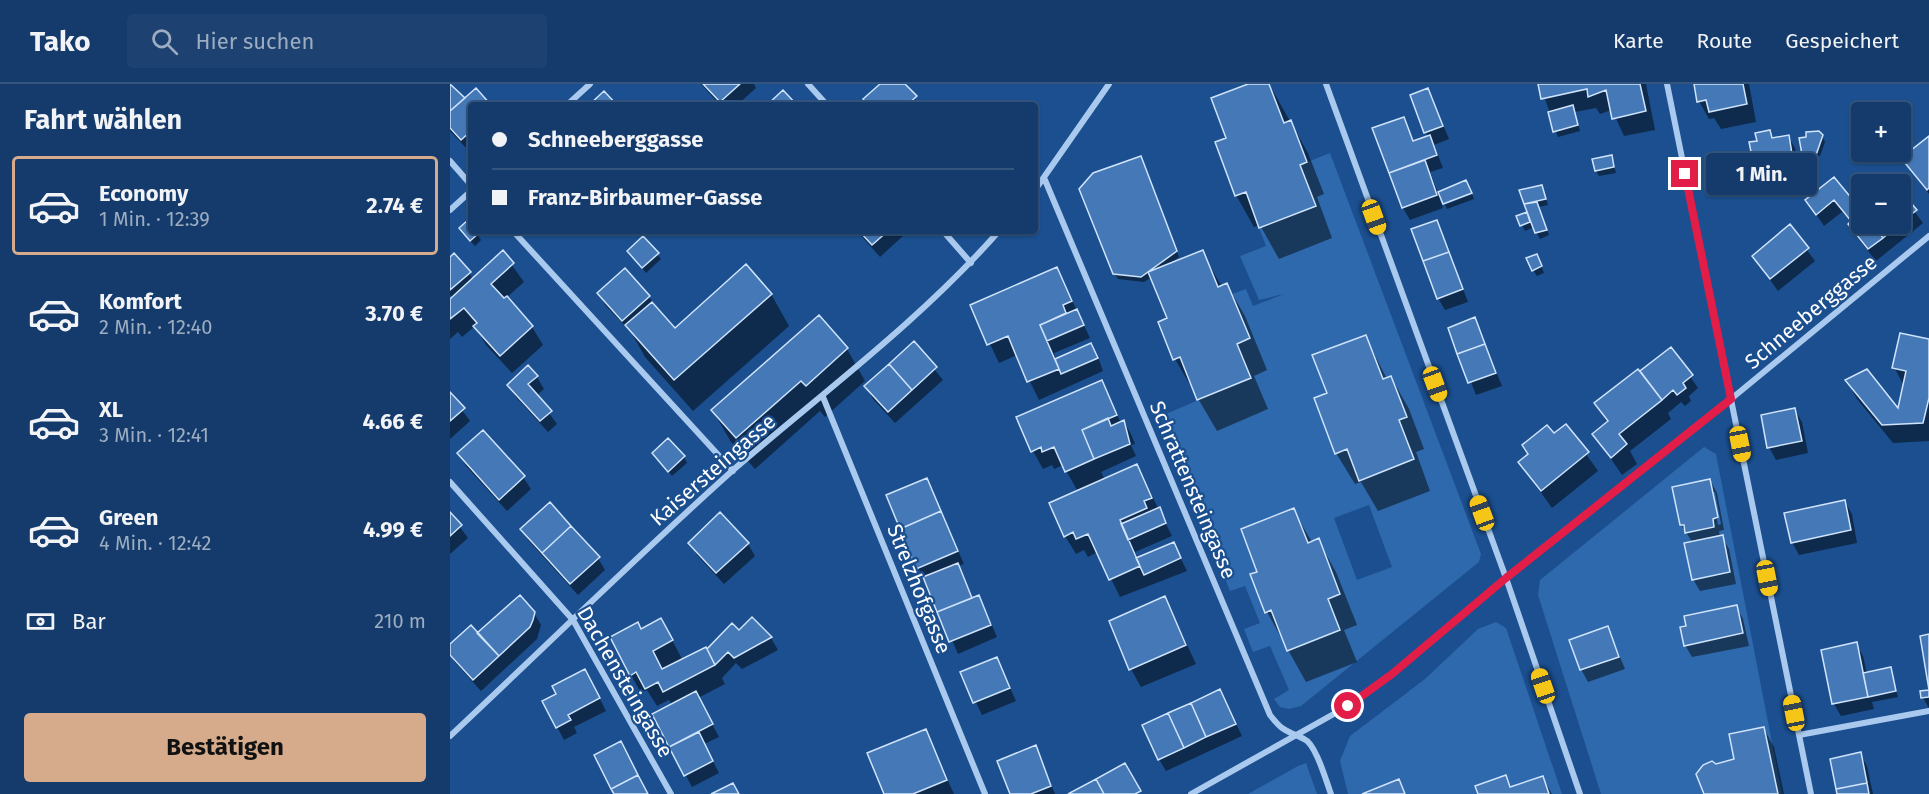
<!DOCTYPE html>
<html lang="de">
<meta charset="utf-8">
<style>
:root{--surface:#143b6b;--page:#1d4271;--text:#f1f3f6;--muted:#9dadc1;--line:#33557e;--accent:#d6ab8b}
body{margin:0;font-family:"Fira Sans",sans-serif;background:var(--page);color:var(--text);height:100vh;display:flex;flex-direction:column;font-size:22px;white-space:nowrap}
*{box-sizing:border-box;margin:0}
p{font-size:20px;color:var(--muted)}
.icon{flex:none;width:33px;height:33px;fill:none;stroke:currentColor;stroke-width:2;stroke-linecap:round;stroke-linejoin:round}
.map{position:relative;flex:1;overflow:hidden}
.sheet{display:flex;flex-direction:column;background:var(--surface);width:450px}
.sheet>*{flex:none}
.top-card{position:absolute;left:18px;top:18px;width:570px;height:132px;border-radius:6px;box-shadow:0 2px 4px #0004,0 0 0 2px var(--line);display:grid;align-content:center;height:132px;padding:0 24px;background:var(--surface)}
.controls{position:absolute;left:1401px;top:18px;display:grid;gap:12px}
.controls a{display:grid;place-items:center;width:60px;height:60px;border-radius:6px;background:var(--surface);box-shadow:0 2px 4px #0004,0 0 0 2px var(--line);font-size:30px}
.end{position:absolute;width:27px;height:27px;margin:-14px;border:8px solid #e11d48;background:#fff;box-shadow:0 0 0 3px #fff}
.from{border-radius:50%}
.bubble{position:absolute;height:42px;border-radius:6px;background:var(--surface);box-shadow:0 2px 4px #0004,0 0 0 2px var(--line);font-size:20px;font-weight:700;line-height:42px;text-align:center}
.car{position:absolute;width:18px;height:36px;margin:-18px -9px;border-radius:8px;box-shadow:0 0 4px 2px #0007;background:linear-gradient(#f5c518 24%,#345 0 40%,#f5c518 0 76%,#345 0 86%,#f5c518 0)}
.top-card b{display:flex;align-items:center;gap:21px;height:57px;font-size:22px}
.top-card b+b{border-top:2px solid var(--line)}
.top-card i{width:15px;height:15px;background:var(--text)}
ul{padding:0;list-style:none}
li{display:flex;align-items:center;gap:18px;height:99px;margin:0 12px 9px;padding:0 12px;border:3px solid transparent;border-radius:6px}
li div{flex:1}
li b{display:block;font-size:22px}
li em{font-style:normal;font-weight:700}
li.on{border-color:var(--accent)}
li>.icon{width:54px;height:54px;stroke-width:1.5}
h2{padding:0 24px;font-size:27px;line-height:72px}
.pay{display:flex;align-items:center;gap:15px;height:66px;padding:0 24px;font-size:22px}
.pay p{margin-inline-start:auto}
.action{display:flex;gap:12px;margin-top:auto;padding:12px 24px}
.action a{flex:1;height:69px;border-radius:6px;background:var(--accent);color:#111;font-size:24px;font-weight:700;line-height:69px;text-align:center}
header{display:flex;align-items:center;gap:36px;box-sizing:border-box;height:84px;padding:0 30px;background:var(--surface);border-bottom:2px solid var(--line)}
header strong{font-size:28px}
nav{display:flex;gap:33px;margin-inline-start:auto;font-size:21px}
.search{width:420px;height:54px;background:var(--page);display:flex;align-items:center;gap:15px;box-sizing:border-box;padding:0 21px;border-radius:6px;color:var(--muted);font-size:22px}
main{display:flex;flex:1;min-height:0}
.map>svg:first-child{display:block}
.green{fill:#2e69ad;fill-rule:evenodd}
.shadow{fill:#0007;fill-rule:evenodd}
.building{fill:#4478b7;stroke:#cfe3fa;stroke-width:1.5}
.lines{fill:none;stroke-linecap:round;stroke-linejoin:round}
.minor{stroke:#a9c9ee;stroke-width:6}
.route{stroke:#e11d48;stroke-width:8}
.labels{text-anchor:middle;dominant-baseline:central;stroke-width:4.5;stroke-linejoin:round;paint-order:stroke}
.street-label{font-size:21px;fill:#fff;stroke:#1b4f8f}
</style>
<header>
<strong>Tako</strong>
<div class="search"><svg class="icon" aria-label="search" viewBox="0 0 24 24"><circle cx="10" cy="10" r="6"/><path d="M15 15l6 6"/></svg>Hier suchen</div>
<nav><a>Karte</a><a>Route</a><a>Gespeichert</a></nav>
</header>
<main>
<section class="sheet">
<h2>Fahrt wählen</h2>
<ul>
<li class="on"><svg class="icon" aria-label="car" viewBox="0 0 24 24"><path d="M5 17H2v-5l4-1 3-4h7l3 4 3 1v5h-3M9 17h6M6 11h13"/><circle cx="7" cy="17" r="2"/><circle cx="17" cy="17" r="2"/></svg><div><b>Economy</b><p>1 Min. · 12:39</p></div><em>2.74 €</em></li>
<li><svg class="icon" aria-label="car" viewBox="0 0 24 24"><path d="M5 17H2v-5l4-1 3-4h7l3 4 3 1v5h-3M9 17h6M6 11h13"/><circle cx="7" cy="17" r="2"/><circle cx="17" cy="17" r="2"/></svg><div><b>Komfort</b><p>2 Min. · 12:40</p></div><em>3.70 €</em></li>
<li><svg class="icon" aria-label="car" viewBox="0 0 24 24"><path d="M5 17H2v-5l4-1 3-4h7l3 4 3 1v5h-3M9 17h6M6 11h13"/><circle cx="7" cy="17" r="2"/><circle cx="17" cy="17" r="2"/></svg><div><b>XL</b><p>3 Min. · 12:41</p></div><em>4.66 €</em></li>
<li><svg class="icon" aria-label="car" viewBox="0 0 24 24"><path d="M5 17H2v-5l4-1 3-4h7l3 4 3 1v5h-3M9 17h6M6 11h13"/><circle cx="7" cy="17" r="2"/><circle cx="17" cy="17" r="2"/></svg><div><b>Green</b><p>4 Min. · 12:42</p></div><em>4.99 €</em></li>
</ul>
<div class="pay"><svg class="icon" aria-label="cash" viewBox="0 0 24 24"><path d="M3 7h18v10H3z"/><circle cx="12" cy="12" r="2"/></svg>Bar<p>210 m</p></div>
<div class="action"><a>Bestätigen</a></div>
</section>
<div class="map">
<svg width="1479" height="710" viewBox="0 0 1479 710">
<rect width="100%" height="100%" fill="#1b4f8f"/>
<!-- green -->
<path class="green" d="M880,69L1031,470L1029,478L851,622L839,625L830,623L824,615L839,606L820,562L803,568L794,545L810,539L795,502L780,507L711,332L801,294L787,260L800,254L782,210L796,205L803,222L834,210L809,216L790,172L816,162L809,144L865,122L850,81ZM919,421L942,483L907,496L884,434ZM844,424L858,459L869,455L890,509L878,515L890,546L837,567L821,526L815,528L800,491L807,488L791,445Z
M1254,363L1266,370L1332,710H1151L1088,511L1090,496Z
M1046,538L1056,544L1112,710H898L890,677L900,652L975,595L1028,545Z
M856,679L867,710H798L848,682Z"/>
<!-- shadow -->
<path class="shadow" d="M0,0L15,16L39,21H21L19,67L0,47Z
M251,0H304L306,4L287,21H270Z
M432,0H453L470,21H418Z
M802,0H819L858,69L874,110L867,113L882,154L829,175L810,141L804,143L786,111L778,55Z
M1090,0H1196L1205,46L1174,52L1162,26L1150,30L1146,24L1125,28L1130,47L1108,53Z
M1245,0H1299L1306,38L1271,45L1264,34L1259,35L1249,17Z
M978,6L999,55L984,61L993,84L980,88L988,109L1016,98L990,116L993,124L960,136L953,124L924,45L953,34L964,58L978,53L962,12Z
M1319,48L1324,55L1338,52L1345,64L1348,82L1312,90L1305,77L1308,58Z
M1372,52L1375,58L1370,72L1354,74L1358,54Z
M1479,54V110L1453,75Z
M1161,72L1166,89L1149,92L1146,87Z
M691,73L729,173L719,180L752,168L772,203L777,201L795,232L817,286L804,292L818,325L767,347L725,275L719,235L702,193L694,198L668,195L664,189Z
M1369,75L1368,79L1358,81L1355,77Z
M1384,95L1412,140H1450V108L1473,139L1426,177L1407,153L1400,141L1402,139L1392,128L1374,142L1357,117Z
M1092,103L1098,121L1089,123L1099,151L1090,155L1084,143L1075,147L1068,133L1079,129L1071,107Z
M1022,110L1024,115L997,125L995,121Z
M987,138L1018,218L995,226L988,214Z
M21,142V147H25L31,156L25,162L14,150Z
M1340,143L1365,177L1328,207L1303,172Z
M407,147H452L454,151L430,173Z
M179,167L207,170L211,175L196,189Z
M53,169L74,198L56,214L82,243L93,261L62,289L36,261L25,242L12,253L8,248L0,255V217L3,214L0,211V175L19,188L23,196Z
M1089,177L1094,189L1087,192L1083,186Z
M607,185L640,254L604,269L606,276L648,273L653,287L589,316L567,271L549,279L522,222Z
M149,210L199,213L225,246L321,210L339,242L243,327L195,273L181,248L156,222Z
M369,233L397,265L415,297L375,333L370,327L305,385L281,358L263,327Z
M1025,235L1052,302L1026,311L1000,244Z
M915,252L937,295L941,293L959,325L974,365L966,368L980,407L928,427L911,398L905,400L886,369L879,310Z
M1479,257V357L1443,359L1407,315L1397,297L1449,327L1454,302L1444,283Z
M464,260L493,296L445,339L423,315L416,303Z
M1221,265L1248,304L1239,312L1241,317L1235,322L1231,318L1218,329L1221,335L1180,367L1187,380L1172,391L1144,350L1157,339L1146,319Z
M87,293L94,305L86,312L107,340L98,348L66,313L59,301Z
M651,298L671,339L674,338L681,350L685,360L681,361L686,372L651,388L655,396L687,382L722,452L685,468L688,475L723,459L737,487L670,513L648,468L638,473L634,466L626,470L615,452L633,403L627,406L613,381L604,385L602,381L593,385L583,367Z
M0,310L20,337L0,355Z
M1345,326L1352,338L1358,369L1326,376L1319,363Z
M1116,342L1148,387L1102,424L1070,379Z
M9,369L73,393L81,405L57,427L16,382Z
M204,370L234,373L237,379L222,392Z
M477,396L514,480L508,482L523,515L528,513L535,525L547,553L508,570L476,496L468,484Z
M1260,396L1267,409L1274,446L1269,447L1270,454L1272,453L1279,465L1286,500L1250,507L1243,495V459L1231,441ZM1262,408H1265L1271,440L1268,441Z
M1395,418L1402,430L1407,459L1349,471L1342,458Z
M843,426L862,458L868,456L886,488L907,541L894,546L907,578L856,598L817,528L809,488Z
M0,430L18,454L0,470Z
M72,445L148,474L155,486L128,511L79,457Z
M240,459L298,460L305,472L274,500L247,471Z
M715,514L746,580L691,603L681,585Z
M1286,522L1293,535L1299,562L1242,573L1235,561Z
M84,529L91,541L87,555L31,607L4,577L0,562Z
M302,535L321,554L328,566L292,585L286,579L272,594L275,600L248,614L269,653L254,660L269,689L242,703L204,630L222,621L219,616L207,622L197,606L191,609L181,591L191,546L221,554L233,577L257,567L289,548Z
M1158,544L1175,585L1138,598L1131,585Z
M1406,560L1413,572L1417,590L1440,585L1448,613L1422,618L1424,625L1391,632L1384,620L1373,567Z
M547,575L566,617L532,631L512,589Z
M142,599L156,627L124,643L127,649L114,656L94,618Z
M770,607L792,652L716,687L709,675Z
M1479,607V624L1473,614Z
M1314,645L1324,663L1334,710H1256L1247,691L1266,681L1286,676Z
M475,647L504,710H436L419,670Z
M585,663L605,710H562L549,677Z
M1410,670L1417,682L1423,710H1389L1382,676Z
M1055,693L1062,704L1093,694L1102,710H1029L1027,703Z"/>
<!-- building -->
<path class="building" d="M0,0L15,14L0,27Z
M253,0H290L270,18Z
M430,0H455L467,12L457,21H418L413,15Z
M798,0H819L834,39L841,36L857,78L850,81L866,122L809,144L796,108L785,112L765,58L776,54L761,14Z
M1088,0H1190L1196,27L1162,35L1156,6L1138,13L1137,5L1091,15Z
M1244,0H1293L1297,20L1259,28L1256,16L1247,18Z
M26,4L41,21H21V47L11,56L0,44V27Z
M978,4L993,42L974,49L960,11Z
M333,6L347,21H317Z
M154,7L167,21H139Z
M1123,21L1128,41L1103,48L1098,28Z
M954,33L963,57L980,51L987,71L939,89L922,44Z
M1320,46L1322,54L1339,51L1342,70L1303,78L1299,58L1307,57L1305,49Z
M1369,47L1373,51L1365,74L1353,76L1349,54L1356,53V48Z
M1479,52V104L1477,106L1451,74Z
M1162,71L1164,83L1145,87L1142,75Z
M691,72L727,167L691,193L663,190L629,105L643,89Z
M975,76L987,111L952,124L939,89Z
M1384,93L1412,127V140H1422L1433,154L1418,165L1398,140L1401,137L1384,116L1366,131L1355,116Z
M1016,96L1022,109L993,120L988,108Z
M1092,101L1096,115L1074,120L1069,106Z
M1450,106L1467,126L1450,139Z
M1087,118L1097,146L1085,149L1074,120Z
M1077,128L1080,138L1070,142L1066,132Z
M18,136L21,140V147L29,149L20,157L9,144Z
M987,136L999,168L973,177L961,145Z
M1340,140L1359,164L1320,195L1302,172Z
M1422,140H1450L1433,154Z
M409,147H438L422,161Z
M193,152L209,169L192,184L177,167Z
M53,166L64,179L41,200L54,214L57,212L83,242L50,272L23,242L27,239L14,224L0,235V215Z
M753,166L768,203L777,199L800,254L787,260L801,294L747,316L730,273L723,276L708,238L717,234L698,188Z
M999,168L1013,205L987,215L973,177Z
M4,169L21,188L0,206V173Z
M1087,170L1092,182L1082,187L1076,174Z
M296,180L322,210L224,296L175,241L202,218L225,244Z
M607,183L622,217L613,221L616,229L590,241L609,285L577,298L558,252L537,261L520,221Z
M175,184L200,212L172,237L147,209Z
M627,225L634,241L597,257L590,241Z
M369,231L398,264L356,302L351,297L286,354L261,326Z
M1025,233L1035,260L1007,270L998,244Z
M1450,249L1479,255V314L1473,339L1432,341L1395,296L1417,285L1448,324L1456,287L1442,284Z
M916,251L933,295L941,292L957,333L949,336L964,375L909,397L897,365L885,370L864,314L877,309L862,271Z
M464,257L487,283L462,306L439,280Z
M641,259L648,274L611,290L605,275Z
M1035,260L1046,289L1018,299L1007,270Z
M1221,263L1243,291L1233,299L1236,304L1227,311L1223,306L1212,316L1190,287Z
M439,280L462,306L438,328L414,302Z
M78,281L88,292L78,300L102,327L90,337L57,301Z
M1188,285L1212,316L1169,350L1177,360L1161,374L1142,350L1158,337L1144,319Z
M652,296L667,331L632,346L644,375L615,388L604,363L592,368L591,363L581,368L566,333Z
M0,308L15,324L0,337Z
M1345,324L1352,357L1317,364L1311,331Z
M658,334L661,342L674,336L680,360L644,375L632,346Z
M1116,340L1139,368L1091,407L1068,378L1078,370L1072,361L1097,341L1104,349Z
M33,346L75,392L49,416L7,369Z
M218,354L235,372L218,388L202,369Z
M687,380L702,414L694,417L697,424L670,436L690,482L659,496L638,450L626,455L623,448L614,453L599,419Z
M477,394L491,427L450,445L436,411Z
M1260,395L1268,433L1263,435L1264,443L1235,449L1234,441H1230L1222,403Z
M1395,416L1401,446L1341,459L1334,429Z
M100,418L121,442L92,469L70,445Z
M710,423L716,439L678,456L671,440Z
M844,424L858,459L869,454L890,510L878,515L890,546L837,567L821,526L815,529L800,490L807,488L791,445Z
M491,427L508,467L466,485L450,445Z
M0,428L12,441L0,452Z
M270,428L299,459L266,489L238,459Z
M121,442L150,473L120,500L92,469Z
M1273,451L1280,488L1242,496L1234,459Z
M724,458L731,474L694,491L686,474Z
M508,479L522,514L487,528L473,493Z
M70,511L85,528L83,536L80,543L49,572L27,549Z
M529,511L541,541L499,558L487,528Z
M715,512L736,561L679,586L659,537Z
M1287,521L1293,549L1234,562L1230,543L1236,542L1234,532Z
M302,533L322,553L284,574L278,568L265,581L257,565L282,539L289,546Z
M211,534L223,556L203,567L212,585L256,563L265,581L213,608L208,598L195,605L186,588L180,592L160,553L188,538L191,545Z
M21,541L49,572L23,596L0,571V560Z
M1158,542L1169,573L1130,586L1119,556Z
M1479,550V613L1471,614L1470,607L1479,606L1470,552Z
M1407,558L1418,613L1382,620L1371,566Z
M547,573L560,604L523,619L510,588Z
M1441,583L1446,607L1418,613L1413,589Z
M135,585L150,614L118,631L121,636L106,644L92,617L106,610L102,602Z
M770,605L786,640L756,653L741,619Z
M246,607L263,640L219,663L202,630Z
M741,619L756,653L734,664L718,629Z
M718,629L734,664L708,676L692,641Z
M1314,643L1328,710H1254L1246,690L1253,681L1262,677L1266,680L1284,675L1279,650Z
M476,645L497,696L463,710H434L417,669Z
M249,648L263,677L234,692L219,663Z
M171,657L188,691L161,705L144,671Z
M586,661L601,702L581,710H560L547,677Z
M1411,668L1417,699L1386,705L1380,675Z
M675,679L691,707L685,710H654L646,695Z
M188,691L198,710H164L161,705Z
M1056,691L1060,703L1093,692L1099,710H1028L1025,702Z
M646,695L654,710H618Z
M949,695L955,710H912Z
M283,699L289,710H261Z
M1417,699L1419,710H1387L1386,705Z"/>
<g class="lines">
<!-- minor -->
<path class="minor" d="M358,0L377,21
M876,0L1056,494L1130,710
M1217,0L1361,710
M117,21L140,0
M0,77L21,101
M595,96L820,631C835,650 835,645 854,655C866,660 876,697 881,710
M585,106L659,0
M0,126L21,107
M63,147L283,387
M493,147L521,179
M373,313L535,710
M0,398L123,536L221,710
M1349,651L1479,627
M0,652C94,564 186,473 282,387C372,309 470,237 549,147
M741,710L898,622L942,590L1056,494L1281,315L1479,152"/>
</g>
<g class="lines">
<!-- route -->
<path class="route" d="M898,622L942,590L1056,494L1281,315L1235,90"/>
</g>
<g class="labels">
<!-- street labels -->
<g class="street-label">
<text transform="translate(1361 228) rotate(-40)">Schneeberggasse</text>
<text transform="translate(263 386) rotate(-41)">Kaisersteingasse</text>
<text transform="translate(743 406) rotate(67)">Schrattensteingasse</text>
<text transform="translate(469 505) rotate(68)">Strelzhofgasse</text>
<text transform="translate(175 598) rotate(60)">Dachensteingasse</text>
</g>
</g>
</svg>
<div class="controls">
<a>+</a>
<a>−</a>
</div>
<i class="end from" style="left:898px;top:622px"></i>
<i class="end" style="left:1235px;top:90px"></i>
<div class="bubble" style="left:1256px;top:69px;width:111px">1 Min.</div>
<i class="car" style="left:924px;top:133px;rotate:160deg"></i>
<i class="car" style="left:985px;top:300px;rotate:160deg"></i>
<i class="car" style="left:1290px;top:360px;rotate:169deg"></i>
<i class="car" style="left:1032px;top:429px;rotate:340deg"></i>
<i class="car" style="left:1317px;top:494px;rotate:169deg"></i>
<i class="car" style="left:1093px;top:602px;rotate:341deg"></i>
<i class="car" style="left:1344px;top:629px;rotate:349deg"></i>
<div class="top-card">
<b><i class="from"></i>Schneeberggasse</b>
<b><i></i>Franz-Birbaumer-Gasse</b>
</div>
</div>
</main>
